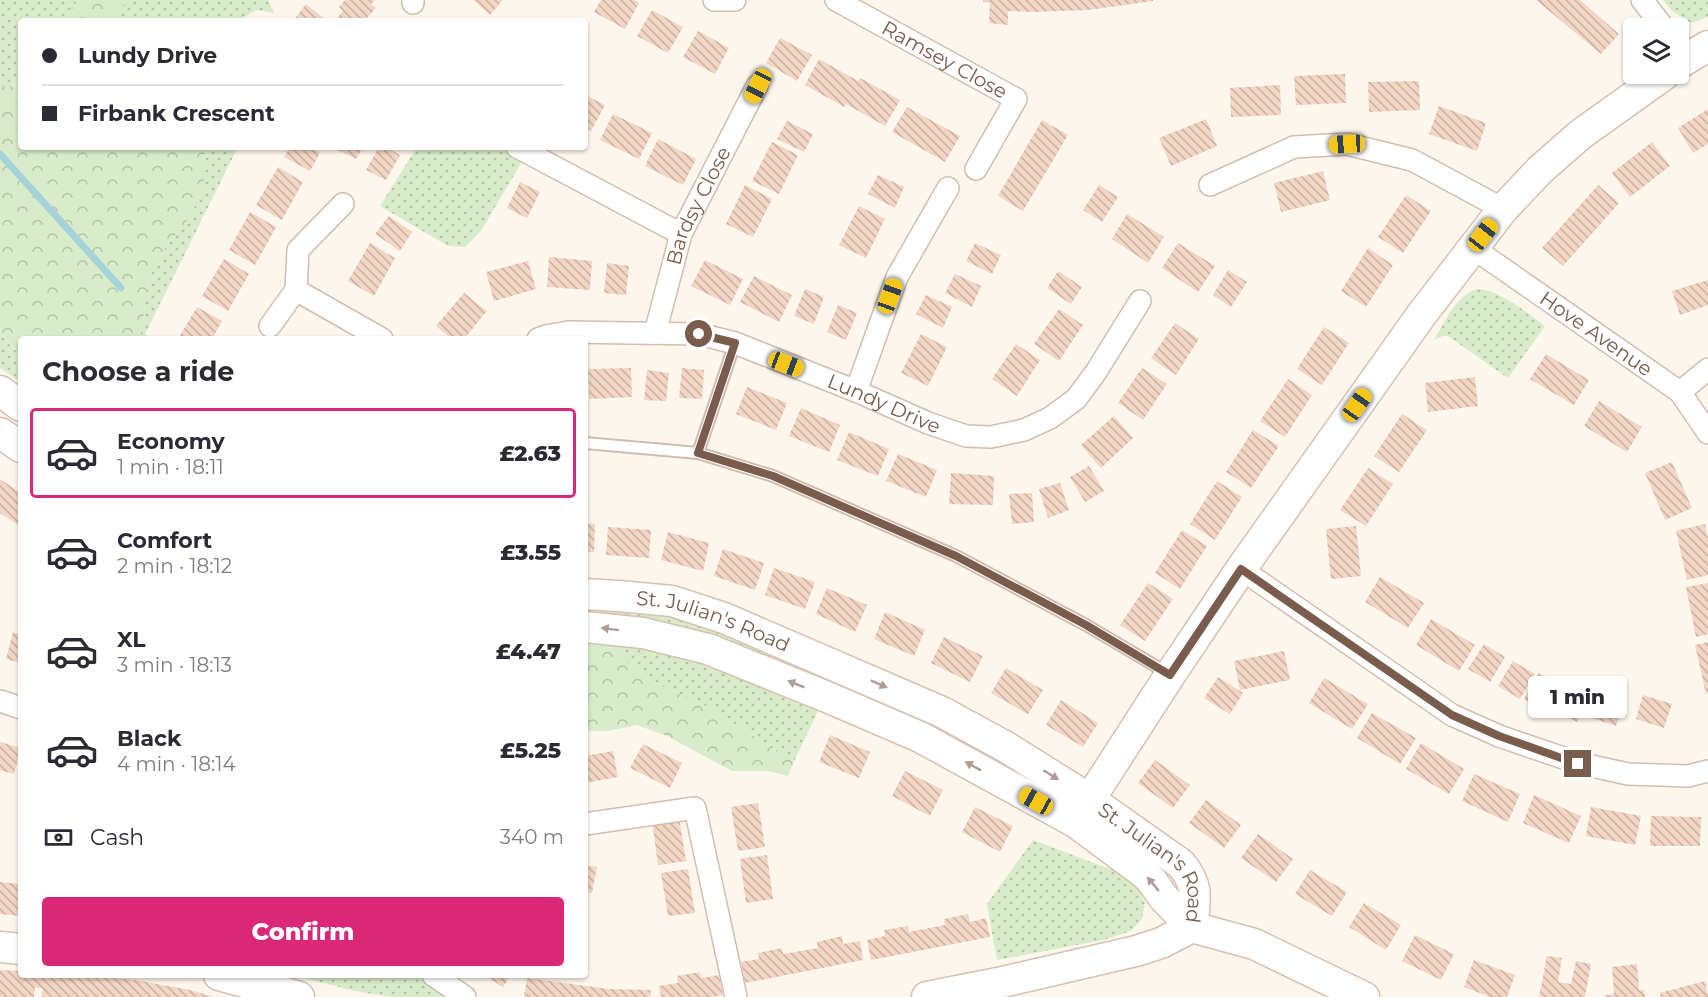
<!DOCTYPE html>
<meta charset="utf-8">
<style>
:root{--surface:#fff;--page:#f2f2f3;--text:#2b2b33;--muted:#7c7c81;--line:#e1e1e2;--accent:#db2777}
body{margin:0;font-family:Montserrat,sans-serif;background:var(--page);color:var(--text);height:100vh;display:flex;flex-direction:column;font-size:22px;white-space:nowrap}
*{box-sizing:border-box;margin:0}
p{font-size:20px;color:var(--muted)}
.icon{flex:none;width:33px;height:33px;fill:none;stroke:currentColor;stroke-width:2;stroke-linecap:round;stroke-linejoin:round}
.map{position:relative;flex:1;overflow:hidden}
.sheet{position:absolute;left:18px;top:336px;width:570px;height:642px;display:flex;flex-direction:column;background:var(--surface);border-radius:6px;box-shadow:0 2px 4px #0004}
.sheet>*{flex:none}
.banner{position:absolute;left:18px;top:18px;width:570px;height:132px;border-radius:6px;box-shadow:0 2px 4px #0004;display:grid;align-content:center;height:132px;padding:0 24px;background:var(--surface)}
.tools{position:absolute;left:1623px;top:18px;display:grid;gap:12px}
.tools a{display:grid;place-items:center;width:66px;height:66px;border-radius:6px;background:var(--surface);box-shadow:0 2px 4px #0004;font-size:30px}
.end{position:absolute;width:27px;height:27px;margin:-14px;border:8px solid #7a5c4d;background:#fff;box-shadow:0 0 0 3px #fff}
.from{border-radius:50%}
.bubble{position:absolute;height:42px;border-radius:6px;background:var(--surface);box-shadow:0 2px 4px #0004;font-size:20px;font-weight:800;line-height:42px;text-align:center}
.car{position:absolute;width:18px;height:36px;margin:-18px -9px;border-radius:8px;box-shadow:0 0 4px 2px #0007;background:linear-gradient(#f5c518 24%,#345 0 40%,#f5c518 0 76%,#345 0 86%,#f5c518 0)}
.banner b{display:flex;align-items:center;gap:21px;height:57px;font-size:22px}
.banner b+b{border-top:2px solid var(--line)}
.banner i{width:15px;height:15px;background:var(--text)}
ul{padding:0;list-style:none}
li{display:flex;align-items:center;gap:18px;height:90px;margin:0 12px 9px;padding:0 12px;border:3px solid transparent;border-radius:6px}
li div{flex:1}
li b{display:block;font-size:22px}
li em{font-style:normal;font-weight:800}
li.on{border-color:var(--accent)}
li>.icon{width:54px;height:54px;stroke-width:1.5}
h2{padding:0 24px;font-size:27px;line-height:72px}
.pay{display:flex;align-items:center;gap:15px;height:66px;padding:0 24px;font-size:22px}
.pay p{margin-inline-start:auto}
.primary-button{display:flex;gap:12px;margin-top:auto;padding:12px 24px}
.primary-button a{flex:1;height:69px;border-radius:6px;background:var(--accent);color:#fff;font-size:24px;font-weight:800;line-height:69px;text-align:center}
.map>svg:first-child{display:block}
.grass{fill:url(#grass-dots)}
.forest{fill:url(#forest-crowns)}
.lines{fill:none;stroke-linecap:round;stroke-linejoin:round}
.stream{stroke:#a5d3da;stroke-width:7}
.building{fill:url(#building-back-hatch)}
.lane-casing{stroke:#d1beb0;stroke-width:14}
.street-casing{stroke:#d1beb0;stroke-width:24}
.secondary-casing{stroke:#d6c0b0;stroke-width:33}
.lane{stroke:#fff;stroke-width:10}
.street{stroke:#fff;stroke-width:21}
.secondary{stroke:#fff;stroke-width:30}
.oneway{fill:#af9d94}
.route{stroke:#7a5c4d;stroke-width:8}
.labels{text-anchor:middle;dominant-baseline:central;stroke-width:6;stroke-linejoin:round;paint-order:stroke}
.street-label{font-size:20px;fill:#7a5c4d;stroke:#fffaf3}
</style>
<div class="map">
<svg width="1708" height="997" viewBox="0 0 1708 997">
<defs>
<pattern id="grass-dots" width="8" height="8" patternUnits="userSpaceOnUse" patternTransform="scale(1.5)"><rect width="8" height="8" fill="#d8ecc9"/><path d="M2 2h.1M6 6h.1" fill="none" stroke="#b4c2a5" stroke-width="1.8" stroke-linecap="round"/></pattern>
<pattern id="forest-crowns" width="20" height="18" patternUnits="userSpaceOnUse" patternTransform="scale(1.5)"><rect width="20" height="18" fill="#d8ecc9"/><path d="M2 6a3 3 0 1 1 6 0M12 15a3 3 0 1 1 6 0" fill="none" stroke="#b4c2a5"/></pattern>
<pattern id="building-back-hatch" width="6" height="6" patternUnits="userSpaceOnUse" patternTransform="scale(1.5)"><rect width="6" height="6" fill="#f3d5c3"/><path d="M-1 5l2 2M0 0l6 6M5-1l2 2" fill="none" stroke="#cab0a1"/></pattern>
</defs>
<rect width="100%" height="100%" fill="#fdf6ec"/>
<!-- grass -->
<path class="grass" d="M0,0H79L59,21H21V79L14,86L0,87Z
M132,0H268L274,13L257,10L237,21H108L116,12Z
M1663,0H1708V17L1691,23L1672,11Z
M203,147H238L145,334L152,339H139L142,329L148,279L167,245L190,217L206,158Z
M417,147H517L527,153L481,231L465,247L448,246L380,206Z
M1477,289C1499,289 1527,313 1545,326L1508,378L1448,336H1443L1434,340C1445,322 1456,295 1477,289Z
M0,334L15,350L21,352V383L0,368Z
M585,602L633,605L703,622L825,675V681L585,617Z
M625,643L678,653L819,709L794,761L696,700L674,692L650,681L625,661Z
M1033,840L1123,874L1138,889L1145,902L1142,919L1131,931L1103,940L997,960L987,904Z
M293,975H421L454,997H392L355,991Z"/>
<!-- forest -->
<path class="forest" d="M79,0H132L116,12L108,21H59Z
M21,79V147H203L206,158L203,189L190,217L167,245L148,279L142,329L139,339H21V352L16,350L0,334V87L14,86Z
M585,639L625,643V661L650,681L674,692L696,700L794,761L788,776L768,771H732L667,736L637,725L609,731H585Z"/>
<g class="lines">
<!-- stream -->
<path class="stream" d="M0,154L121,288"/>
</g>
<!-- building -->
<path class="building" d="M345,0H375L371,4L376,8L364,21H335L343,11L339,7Z
M473,0H503L490,15Z
M601,0H634L639,3L625,29L594,12Z
M983,0H1153V1L1088,10L1033,12L1008,11V25L989,23L990,3L983,2Z
M1536,0H1580L1619,34L1601,54Z
M306,4L327,21H293Z
M652,10L683,27L668,53L637,36Z
M698,31L729,48L715,74L683,57Z
M780,38L812,55L797,81L766,63Z
M819,59L858,81L860,78L900,100L885,126L846,104L844,107L805,85Z
M1345,74L1346,103L1296,105L1294,76Z
M1419,81L1420,110L1369,112L1368,82Z
M1280,85L1281,115L1231,117L1230,88Z
M585,95L605,105L591,131L585,128Z
M1439,106L1486,123L1477,151L1429,134Z
M907,107L960,136L945,162L892,132Z
M1708,109V144L1693,153L1678,128Z
M613,114L652,133L639,159L600,140Z
M1206,119L1217,146L1171,166L1159,138Z
M1042,120L1068,135L1023,211L998,196Z
M787,121L813,134L804,152L777,139Z
M658,139L696,159L683,185L645,166Z
M772,142L798,155L779,194L752,181Z
M1652,142L1670,166L1630,197L1612,173Z
M290,147H310L320,153L310,171L284,157Z
M337,147H363L356,159L336,149Z
M379,147H386L400,155L386,180L366,170Z
M278,167L303,182L282,220L256,205Z
M1323,171L1330,200L1281,212L1274,183Z
M878,175L904,187L895,208L868,194Z
M520,182L540,192L527,218L507,208Z
M745,185L772,199L753,237L726,224Z
M1099,185L1118,197L1102,222L1083,210Z
M1598,185L1619,203L1563,266L1542,248Z
M1406,195L1431,211L1403,253L1378,237Z
M859,206L885,219L866,258L839,245Z
M250,212L276,227L255,265L229,250Z
M1127,214L1164,237L1148,263L1112,239Z
M389,216L412,232L400,251L375,234Z
M370,243L395,258L374,296L348,281Z
M975,243L1001,255L992,274L966,261Z
M1178,243L1215,266L1198,292L1162,268Z
M1368,248L1393,265L1366,307L1341,291Z
M549,257L592,261L590,290L547,287Z
M224,259L249,274L228,311L202,296Z
M705,260L743,279L730,305L691,286Z
M528,261L536,289L494,301L486,272Z
M607,263L629,266L626,295L604,293Z
M1228,270L1247,282L1231,307L1213,295Z
M1058,271L1082,287L1071,304L1047,288Z
M955,274L981,286L972,307L945,293Z
M754,276L792,295L779,322L740,302Z
M1708,280V305L1680,315L1672,291Z
M805,289L824,297L814,324L794,316Z
M464,293L487,311L464,339H452L436,326Z
M926,295L952,307L943,328L916,314Z
M838,305L857,313L846,340L827,332Z
M197,307L222,321L212,339H178Z
M1059,309L1083,325L1059,361L1034,344Z
M1175,323L1199,339L1176,375L1151,358Z
M1324,327L1349,343L1322,385L1297,369Z
M921,334L947,347L928,386L901,373Z
M1016,344L1040,360L1017,396L992,379Z
M1546,354L1589,380L1574,405L1530,379Z
M631,368L632,397L589,399L588,369Z
M682,368L704,370L702,399L679,398Z
M1142,368L1167,384L1143,420L1118,403Z
M647,370L669,373L666,401L644,400Z
M1475,377L1478,406L1428,412L1425,383Z
M1288,379L1312,395L1285,437L1260,421Z
M747,387L787,403L776,430L736,414Z
M1599,401L1642,427L1627,452L1584,426Z
M801,408L840,425L829,452L789,436Z
M1402,414L1427,430L1399,472L1374,456Z
M1114,416L1133,438L1101,468L1081,445Z
M1253,430L1279,446L1251,488L1226,472Z
M849,432L889,449L878,476L837,460Z
M898,454L937,470L926,497L886,481Z
M1672,462L1692,508L1665,520L1645,473Z
M1089,466L1104,491L1085,502L1070,477Z
M1368,468L1393,484L1366,526L1340,510Z
M951,473L994,476L993,505L949,504Z
M0,479L21,493V521L18,525L0,513Z
M1217,481L1242,497L1215,540L1190,524Z
M1060,483L1069,510L1048,518L1039,489Z
M1032,493L1034,522L1012,524L1009,494Z
M585,523L595,524L594,552H585Z
M1705,524L1708,538V575L1687,580L1676,531Z
M1356,526L1361,576L1331,579L1326,529Z
M608,527L651,530L649,558L606,555Z
M1182,530L1207,546L1180,589L1155,573Z
M668,532L709,543L703,571L661,560Z
M723,549L764,563L755,590L714,576Z
M774,568L815,582L805,609L765,595Z
M1380,577L1424,603L1408,628L1365,602Z
M1148,583L1173,599L1145,641L1120,625Z
M1708,583V634L1696,637L1686,587Z
M827,588L867,605L855,632L816,614Z
M885,612L925,630L914,656L874,639Z
M1431,619L1475,645L1459,671L1416,645Z
M13,632L21,635V663L6,659Z
M944,637L983,656L970,682L931,663Z
M1708,642V693L1706,694L1695,645Z
M1484,644L1505,657L1490,682L1468,669Z
M1284,651L1290,680L1240,690L1234,661Z
M1513,661L1535,674L1520,699L1498,686Z
M1006,668L1043,690L1028,714L991,693Z
M1539,673L1561,687L1546,712L1524,699Z
M1218,677L1243,693L1230,714L1204,698Z
M1324,678L1368,704L1352,729L1309,703Z
M1570,683L1592,697L1577,722L1555,709Z
M1602,690L1626,699L1616,726L1592,718Z
M1643,695L1672,704L1664,728L1636,719Z
M1061,700L1098,723L1083,747L1046,725Z
M1372,713L1416,738L1400,764L1357,738Z
M830,735L870,752L859,778L819,762Z
M0,742L21,748L14,774L0,770Z
M1421,743L1464,769L1449,794L1406,769Z
M643,744L682,763L670,788L630,768Z
M613,751L618,777L585,783V756Z
M1155,760L1190,785L1173,808L1138,783Z
M905,771L943,790L930,816L892,796Z
M1474,774L1520,794L1508,822L1462,801Z
M1534,795L1581,816L1569,843L1523,823Z
M1206,800L1241,825L1224,848L1189,823Z
M758,803L765,847L738,851L731,807Z
M975,807L1013,826L1000,852L962,832Z
M1591,807L1641,816L1635,845L1586,836Z
M1651,816L1701,817L1700,846H1650Z
M679,817L686,861L658,865L652,821Z
M1258,834L1293,859L1276,882L1241,858Z
M767,855L773,899L746,903L740,859Z
M585,865L597,867L592,893L585,892Z
M688,869L695,913L668,916L661,873Z
M1310,870L1347,892L1332,916L1295,894Z
M0,882L21,884V916L0,914Z
M1364,903L1401,925L1386,950L1349,927Z
M968,914L970,922L986,918L990,937L871,960L867,940L885,936L884,930L908,926L909,932L945,925L944,919Z
M1415,935L1454,954L1441,980L1402,961Z
M842,936L843,944L860,941L863,960L745,983L741,962L759,959L758,953L782,948L783,954L801,951L818,948L817,942Z
M1547,956L1562,958L1558,982L1571,984L1576,961L1591,964L1585,997H1539Z
M1474,960L1515,975L1507,997H1490L1464,987Z
M1637,964L1639,990H1644L1645,997H1605V995L1614,994L1612,967Z
M0,970L21,971V975H72L135,980L190,990L214,997H42L43,989L35,987L34,997H0Z
M700,972L701,978L719,975L723,995L712,997H661L659,986L678,983L677,976Z
M484,975H511L503,987Z
M527,978L609,989L651,990L650,997H524Z
M1705,981L1708,997H1661L1660,993Z"/>
<g class="lines">
<defs>
<path id="lane" d="M585,443L698,453L773,476L956,556L1086,625L1169,674
M698,453L735,343"/>
<g id="street">
<path d="M413,0V3"/>
<path d="M714,0H735"/>
<path id="s1" d="M836,0L1016,99L976,169"/>
<path d="M1642,0L1664,28"/>
<path d="M517,147L681,234"/>
<path d="M1210,185L1294,147L1347,144L1412,160L1503,209"/>
<path d="M343,204L298,250L296,290L382,339"/>
<path id="s2" d="M1473,248L1680,392L1708,433"/>
<path d="M270,326L296,290"/>
<path id="s3" d="M655,333L681,234L757,86"/>
<path id="s4" d="M538,339L546,336L568,332L699,334L735,343L856,391L928,423L966,436L991,437L1024,430L1050,418L1076,399L1096,372L1140,301"/>
<path d="M856,391L897,277L948,188"/>
<path d="M1680,392L1708,369"/>
<path d="M1241,569L1452,715L1499,736L1578,763L1628,774L1688,776L1708,771"/>
<path d="M0,701L21,708"/>
<path d="M585,824L695,808L736,997"/>
<path d="M433,975L465,997"/>
</g>
<g id="secondary">
<path d="M1678,64L1708,46"/>
<path d="M0,391L21,406"/>
<path d="M0,433L21,447"/>
<path id="s5" d="M585,594L618,596L672,601L724,618L942,712L1006,747L1089,799L1181,864C1200,887 1195,900 1192,927"/>
<path d="M585,627L643,633L708,649L827,697L920,737L1075,822L1144,873L1152,881L1163,897L1192,927"/>
<path d="M1075,822L1170,675L1241,569L1422,314L1503,209L1541,169L1581,134L1665,74"/>
<path d="M0,947L21,949"/>
<path d="M219,975L299,997"/>
<path d="M927,997L998,983L1136,951L1161,943L1192,927L1254,944L1364,997"/>
</g>
</defs>
<!-- lane casing -->
<use href="#lane" class="lane-casing"/>
<!-- street casing -->
<use href="#street" class="street-casing"/>
<!-- secondary casing -->
<use href="#secondary" class="secondary-casing"/>
<!-- lane -->
<use href="#lane" class="lane"/>
<!-- street -->
<use href="#street" class="street"/>
<!-- secondary -->
<use href="#secondary" class="secondary"/>
</g>
<!-- one-way arrows -->
<defs><path id="oneway-solid" d="M-6-.8H1V-3.2L6.5 0L1 3.2V.8H-6Z" transform="scale(1.5)"/></defs>
<g class="oneway">
<use href="#oneway-solid" transform="translate(610 629) rotate(-173)"/>
<use href="#oneway-solid" transform="translate(796 684) rotate(-158)"/>
<use href="#oneway-solid" transform="translate(879 684) rotate(24)"/>
<use href="#oneway-solid" transform="translate(973 766) rotate(-151)"/>
<use href="#oneway-solid" transform="translate(1051 775) rotate(32)"/>
<use href="#oneway-solid" transform="translate(1153 884) rotate(-130)"/>
</g>
<g class="lines">
<!-- route -->
<path class="route" d="M699,334L735,343L698,453L773,476L956,556L1086,625L1170,675L1241,569L1452,715L1499,736L1578,764"/>
</g>
<g class="labels">
<!-- street labels -->
<g class="street-label">
<text stroke="none"><textPath href="#s1" startOffset="124">Ramsey Close</textPath></text>
<text stroke="none"><textPath href="#s3" startOffset="135">Bardsy Close</textPath></text>
<text stroke="none"><textPath href="#s2" startOffset="150">Hove Avenue</textPath></text>
<text stroke="none"><textPath href="#s4" startOffset="360">Lundy Drive</textPath></text>
<text stroke="none"><textPath href="#s5" startOffset="132">St. Julian's Road</textPath></text>
<text stroke="none"><textPath href="#s5" startOffset="645">St. Julian's Road</textPath></text>
</g>
</g>
</svg>
<div class="tools">
<a><svg class="icon" aria-label="layers" viewBox="0 0 24 24"><path d="M12 4l9 5-9 5-9-5zM3 14l9 5 9-5"/></svg></a>
</div>
<i class="end from" style="left:699px;top:334px"></i>
<i class="end" style="left:1578px;top:764px"></i>
<div class="bubble" style="left:1528px;top:676px;width:99px">1 min</div>
<i class="car" style="left:758px;top:86px;rotate:207deg"></i>
<i class="car" style="left:1347px;top:144px;rotate:267deg"></i>
<i class="car" style="left:1483px;top:235px;rotate:38deg"></i>
<i class="car" style="left:890px;top:296px;rotate:20deg"></i>
<i class="car" style="left:786px;top:364px;rotate:111deg"></i>
<i class="car" style="left:1357px;top:405px;rotate:35deg"></i>
<i class="car" style="left:1036px;top:801px;rotate:299deg"></i>
<div class="banner">
<b><i class="from"></i>Lundy Drive</b>
<b><i></i>Firbank Crescent</b>
</div>
<section class="sheet">
<h2>Choose a ride</h2>
<ul>
<li class="on"><svg class="icon" aria-label="car" viewBox="0 0 24 24"><path d="M5 17H2v-5l4-1 3-4h7l3 4 3 1v5h-3M9 17h6M6 11h13"/><circle cx="7" cy="17" r="2"/><circle cx="17" cy="17" r="2"/></svg><div><b>Economy</b><p>1 min · 18:11</p></div><em>£2.63</em></li>
<li><svg class="icon" aria-label="car" viewBox="0 0 24 24"><path d="M5 17H2v-5l4-1 3-4h7l3 4 3 1v5h-3M9 17h6M6 11h13"/><circle cx="7" cy="17" r="2"/><circle cx="17" cy="17" r="2"/></svg><div><b>Comfort</b><p>2 min · 18:12</p></div><em>£3.55</em></li>
<li><svg class="icon" aria-label="car" viewBox="0 0 24 24"><path d="M5 17H2v-5l4-1 3-4h7l3 4 3 1v5h-3M9 17h6M6 11h13"/><circle cx="7" cy="17" r="2"/><circle cx="17" cy="17" r="2"/></svg><div><b>XL</b><p>3 min · 18:13</p></div><em>£4.47</em></li>
<li><svg class="icon" aria-label="car" viewBox="0 0 24 24"><path d="M5 17H2v-5l4-1 3-4h7l3 4 3 1v5h-3M9 17h6M6 11h13"/><circle cx="7" cy="17" r="2"/><circle cx="17" cy="17" r="2"/></svg><div><b>Black</b><p>4 min · 18:14</p></div><em>£5.25</em></li>
</ul>
<div class="pay"><svg class="icon" aria-label="cash" viewBox="0 0 24 24"><path d="M3 7h18v10H3z"/><circle cx="12" cy="12" r="2"/></svg>Cash<p>340 m</p></div>
<div class="primary-button"><a>Confirm</a></div>
</section>
</div>
